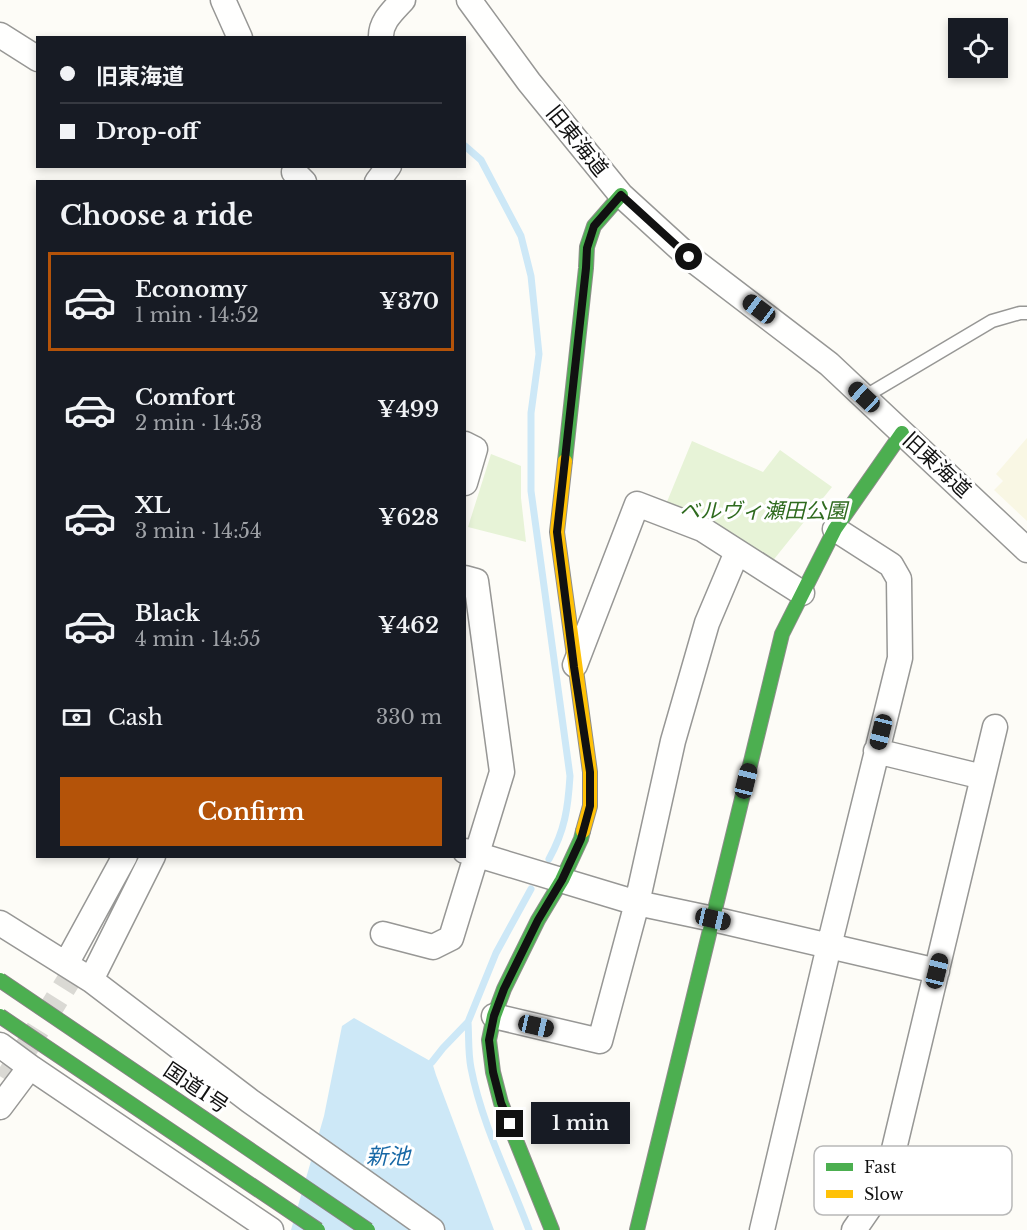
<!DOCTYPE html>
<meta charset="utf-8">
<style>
:root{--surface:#171b24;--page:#242831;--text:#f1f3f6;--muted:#9ea1a6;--line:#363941;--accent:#b45309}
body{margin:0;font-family:"Libre Baskerville","Noto Sans JP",serif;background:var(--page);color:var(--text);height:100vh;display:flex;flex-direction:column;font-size:22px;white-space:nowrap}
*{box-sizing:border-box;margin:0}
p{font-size:20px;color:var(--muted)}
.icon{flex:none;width:33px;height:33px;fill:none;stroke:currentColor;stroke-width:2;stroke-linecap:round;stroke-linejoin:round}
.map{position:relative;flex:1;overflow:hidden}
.sheet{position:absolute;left:36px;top:180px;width:430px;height:678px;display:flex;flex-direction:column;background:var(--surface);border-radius:0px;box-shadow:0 3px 9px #0003}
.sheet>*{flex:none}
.banner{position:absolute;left:36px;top:36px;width:430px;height:132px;border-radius:0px;box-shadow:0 3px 9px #0003;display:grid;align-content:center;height:132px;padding:0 24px;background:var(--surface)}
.controls{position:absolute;left:948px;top:18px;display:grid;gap:12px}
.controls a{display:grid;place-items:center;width:60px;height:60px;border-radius:0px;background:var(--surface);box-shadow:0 3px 9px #0003;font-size:30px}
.end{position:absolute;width:27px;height:27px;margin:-14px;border:8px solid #111;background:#fff;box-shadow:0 0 0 3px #fff}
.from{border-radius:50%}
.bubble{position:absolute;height:42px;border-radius:0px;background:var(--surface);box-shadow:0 3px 9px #0003;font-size:20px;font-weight:600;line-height:42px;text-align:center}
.car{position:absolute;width:18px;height:36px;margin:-18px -9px;border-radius:8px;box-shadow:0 0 4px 2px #0007;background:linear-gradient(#222 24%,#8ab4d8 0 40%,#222 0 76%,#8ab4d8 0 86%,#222 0)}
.banner b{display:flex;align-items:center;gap:21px;height:57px;font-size:22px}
.banner b+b{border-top:2px solid var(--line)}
.banner i{width:15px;height:15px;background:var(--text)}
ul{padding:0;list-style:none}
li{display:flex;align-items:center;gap:18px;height:99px;margin:0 12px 9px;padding:0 12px;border:3px solid transparent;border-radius:0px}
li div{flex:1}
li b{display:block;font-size:22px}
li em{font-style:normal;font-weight:600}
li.on{border-color:var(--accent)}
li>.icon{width:54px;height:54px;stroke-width:1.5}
h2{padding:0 24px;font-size:27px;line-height:72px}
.pay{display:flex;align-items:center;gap:15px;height:66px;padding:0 24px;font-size:22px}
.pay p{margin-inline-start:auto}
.button{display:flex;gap:12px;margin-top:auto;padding:12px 24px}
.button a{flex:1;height:69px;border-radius:0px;background:var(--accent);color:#fff;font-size:24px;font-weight:600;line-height:69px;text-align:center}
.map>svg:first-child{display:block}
.farmland{fill:#f9f7e4}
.green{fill:#e7f3d7}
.water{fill:#cde8f7}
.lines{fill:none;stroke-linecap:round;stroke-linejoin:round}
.stream{stroke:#cde8f7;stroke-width:7}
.street-tunnel{stroke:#dad9d4;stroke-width:24;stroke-dasharray:24 12;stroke-linecap:butt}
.lane-casing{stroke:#979795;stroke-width:15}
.street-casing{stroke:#979795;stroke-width:27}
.fast-casing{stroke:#8e8d8b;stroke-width:16}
.slow-casing{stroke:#8e8d8b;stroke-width:16}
.lane{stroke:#fffffe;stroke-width:12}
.street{stroke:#fffffe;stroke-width:24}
.fast{stroke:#4caf50;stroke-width:14}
.slow{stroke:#ffc107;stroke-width:14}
.fast-bridge-casing{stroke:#858482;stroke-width:16;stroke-linecap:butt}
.fast-bridge{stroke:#4caf50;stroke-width:14}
.route{stroke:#111;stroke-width:8}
.labels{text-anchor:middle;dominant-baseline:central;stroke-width:6;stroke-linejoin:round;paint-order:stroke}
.street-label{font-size:21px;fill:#111;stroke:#fff}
.park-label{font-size:21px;font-style:italic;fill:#2f6b1f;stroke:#fff}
.water-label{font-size:22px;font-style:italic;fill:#1768a6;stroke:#fff}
.key{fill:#fff;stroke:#b8b8b8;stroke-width:1.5}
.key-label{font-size:16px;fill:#111}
</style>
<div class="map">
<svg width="1027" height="1230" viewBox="0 0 1027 1230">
<rect width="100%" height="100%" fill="#fdfcf7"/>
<!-- farmland -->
<path class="farmland" d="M1027,438V521L994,490L1003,481L996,474Z"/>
<!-- green -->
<path class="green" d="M692,441L763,472L780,450L832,487L771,563L664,509Z
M491,454L521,466V498L526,542L468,527Z"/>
<!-- water -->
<path class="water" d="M354,1018L432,1062L436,1075L494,1230H291L324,1116L342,1026Z"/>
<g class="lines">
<!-- stream -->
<path class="stream" d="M465,146L481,160L521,236L531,276L539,354L531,413V491L570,776C568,808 565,830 549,859
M468,1022C469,1037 468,1053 471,1068C482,1125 509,1176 529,1230
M432,1062L443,1048L468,1022L496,953L531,889"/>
<!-- street-tunnel -->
<path class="street-tunnel" d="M6,1080L82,959"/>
<defs>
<path id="lane" d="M864,397L992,321L1020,313H1027"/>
<path id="street" d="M223,0L240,38
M469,0L529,82L621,195L689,257L829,364L1027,550
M0,35L38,59
M381,38C380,22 393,11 403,0
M294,172L304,182
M377,182L389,166
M465,444L475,449L465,483
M575,665L637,504L702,529L802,593
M983,777L995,727
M465,851L637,903L713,919L937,971
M0,923L91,980L250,1101L432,1230
M383,934L433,947L451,938L502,772L476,581L465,578
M66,964L125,856
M91,980L153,856
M494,1016L600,1041L637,903L673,741L707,623L737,552
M0,1045L30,1067L271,1230
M0,1107L30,1067
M762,1230L829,946L900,658L899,579L891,565L835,529
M854,1230L874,1201L889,1170L983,777L876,751"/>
<path id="fast" d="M565,461L586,268L587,247L594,226L621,195
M552,1230L501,1103L493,1072L489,1040L494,1016L504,989L538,920L562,880L581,839L583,831
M637,1230L782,634L835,529L902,433"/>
<path id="slow" d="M565,461L557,532L590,772V806L583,831"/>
</defs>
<!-- lane casing -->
<use href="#lane" class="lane-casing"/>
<!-- street casing -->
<use href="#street" class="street-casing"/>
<!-- fast casing -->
<use href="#fast" class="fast-casing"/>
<!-- slow casing -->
<use href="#slow" class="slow-casing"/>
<!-- lane -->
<use href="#lane" class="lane"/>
<!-- street -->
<use href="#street" class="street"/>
<!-- fast -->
<use href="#fast" class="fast"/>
<!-- slow -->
<use href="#slow" class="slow"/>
<defs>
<path id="fast-bridge" d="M0,980L368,1230
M0,1016L318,1230"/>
</defs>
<!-- fast-bridge casing -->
<use href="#fast-bridge" class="fast-bridge-casing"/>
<!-- fast-bridge -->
<use href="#fast-bridge" class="fast-bridge"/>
</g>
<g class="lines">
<!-- route -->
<path class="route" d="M510,1124L501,1103L493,1072L489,1040L494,1016L504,989L538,920L562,880L581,839L590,806V772L574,667L557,532L586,268L587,248L594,226L621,195L689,257"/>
</g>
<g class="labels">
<!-- street labels -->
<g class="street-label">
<text transform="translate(577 141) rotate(51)">旧東海道</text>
<text transform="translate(937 465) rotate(43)">旧東海道</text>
<text transform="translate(196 1088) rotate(34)">国道1号</text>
</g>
<!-- park labels -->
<g class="park-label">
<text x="763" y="511">ベルヴィ瀬田公園</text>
</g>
<!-- water labels -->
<g class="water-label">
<text x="388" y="1156">新池</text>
</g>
</g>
<!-- legend -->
<rect x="814" y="1146" width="198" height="69" rx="9" class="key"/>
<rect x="826" y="1163" width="27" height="8" fill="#4caf50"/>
<rect x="826" y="1190" width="27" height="8" fill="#ffc107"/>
<g class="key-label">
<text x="864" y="1173">Fast</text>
<text x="864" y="1200">Slow</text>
</g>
</svg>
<div class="controls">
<a><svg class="icon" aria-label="locate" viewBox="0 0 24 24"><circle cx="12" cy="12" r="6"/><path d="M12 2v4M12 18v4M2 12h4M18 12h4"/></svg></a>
</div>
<i class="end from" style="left:689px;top:257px"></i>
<i class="end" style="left:510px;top:1124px"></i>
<div class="bubble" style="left:531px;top:1102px;width:99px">1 min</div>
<i class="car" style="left:759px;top:309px;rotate:307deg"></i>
<i class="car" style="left:864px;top:397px;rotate:313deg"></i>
<i class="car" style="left:881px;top:732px;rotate:194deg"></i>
<i class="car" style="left:746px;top:781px;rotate:14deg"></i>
<i class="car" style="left:713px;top:919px;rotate:103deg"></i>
<i class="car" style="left:937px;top:971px;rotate:14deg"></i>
<i class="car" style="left:536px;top:1026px;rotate:103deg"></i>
<div class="banner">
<b><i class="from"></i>旧東海道</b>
<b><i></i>Drop-off</b>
</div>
<section class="sheet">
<h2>Choose a ride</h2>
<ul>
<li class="on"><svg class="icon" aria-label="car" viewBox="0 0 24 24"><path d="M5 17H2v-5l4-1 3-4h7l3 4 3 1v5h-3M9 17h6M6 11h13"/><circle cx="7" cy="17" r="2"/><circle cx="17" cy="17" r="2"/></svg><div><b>Economy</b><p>1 min · 14:52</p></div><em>¥370</em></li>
<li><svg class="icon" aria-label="car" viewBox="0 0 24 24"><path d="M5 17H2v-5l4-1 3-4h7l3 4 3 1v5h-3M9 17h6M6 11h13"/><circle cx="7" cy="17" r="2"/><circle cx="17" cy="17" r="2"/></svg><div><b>Comfort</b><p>2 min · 14:53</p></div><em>¥499</em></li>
<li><svg class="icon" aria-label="car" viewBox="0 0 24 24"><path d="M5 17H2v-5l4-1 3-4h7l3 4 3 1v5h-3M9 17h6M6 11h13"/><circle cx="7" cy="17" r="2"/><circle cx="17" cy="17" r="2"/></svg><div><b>XL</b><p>3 min · 14:54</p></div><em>¥628</em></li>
<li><svg class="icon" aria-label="car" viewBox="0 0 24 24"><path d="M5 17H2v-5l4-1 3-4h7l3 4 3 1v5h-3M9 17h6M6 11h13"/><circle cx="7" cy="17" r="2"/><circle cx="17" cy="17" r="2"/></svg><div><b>Black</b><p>4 min · 14:55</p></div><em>¥462</em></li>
</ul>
<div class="pay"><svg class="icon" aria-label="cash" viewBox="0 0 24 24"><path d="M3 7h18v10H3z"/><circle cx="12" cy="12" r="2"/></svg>Cash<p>330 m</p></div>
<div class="button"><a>Confirm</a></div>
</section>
</div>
